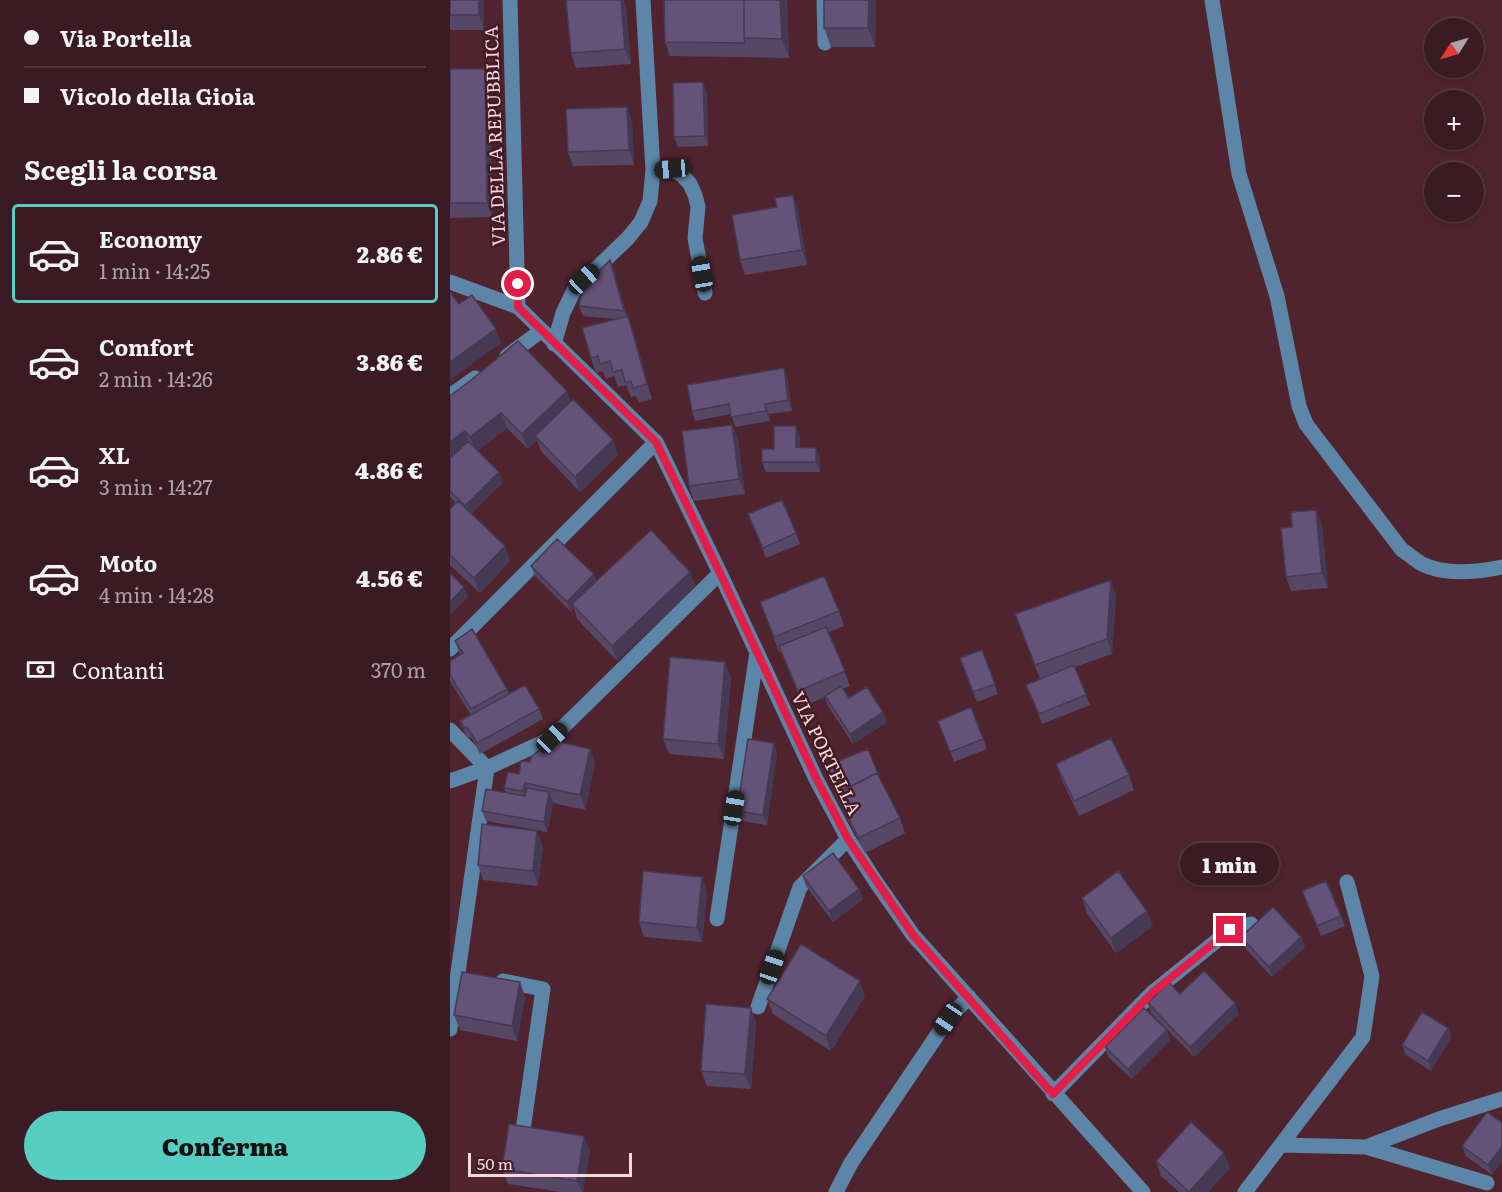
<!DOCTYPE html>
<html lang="it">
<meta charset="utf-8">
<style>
:root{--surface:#3b1b23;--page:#42242b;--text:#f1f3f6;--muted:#aca1a6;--line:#543941;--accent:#57cec2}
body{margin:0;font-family:Literata,serif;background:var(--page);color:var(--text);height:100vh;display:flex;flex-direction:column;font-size:22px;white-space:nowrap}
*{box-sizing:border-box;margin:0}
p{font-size:20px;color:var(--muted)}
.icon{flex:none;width:33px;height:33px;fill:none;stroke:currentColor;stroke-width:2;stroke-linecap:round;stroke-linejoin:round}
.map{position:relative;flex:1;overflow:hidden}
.panel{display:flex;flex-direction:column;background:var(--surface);width:450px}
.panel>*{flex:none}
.banner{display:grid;align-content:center;height:132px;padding:0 24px;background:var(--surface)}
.needle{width:39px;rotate:233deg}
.buttons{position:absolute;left:974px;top:18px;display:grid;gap:12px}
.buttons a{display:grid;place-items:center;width:60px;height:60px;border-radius:50%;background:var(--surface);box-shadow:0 3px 9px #0003,0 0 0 2px var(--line);font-size:30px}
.scale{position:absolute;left:18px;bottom:15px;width:164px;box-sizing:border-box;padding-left:6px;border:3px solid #f5d9de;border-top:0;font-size:16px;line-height:21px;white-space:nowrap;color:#f5d9de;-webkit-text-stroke:4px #431a25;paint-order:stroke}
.end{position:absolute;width:27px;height:27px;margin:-14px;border:8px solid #e11d48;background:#fff;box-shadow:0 0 0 3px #fff}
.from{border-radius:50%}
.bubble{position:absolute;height:42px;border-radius:21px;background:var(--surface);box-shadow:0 3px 9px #0003,0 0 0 2px var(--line);font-size:20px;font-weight:800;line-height:42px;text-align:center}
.car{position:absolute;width:18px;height:36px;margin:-18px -9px;border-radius:8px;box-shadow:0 0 4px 2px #0007;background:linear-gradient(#222 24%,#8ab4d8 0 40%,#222 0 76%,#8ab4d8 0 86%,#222 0)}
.banner b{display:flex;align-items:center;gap:21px;height:57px;font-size:22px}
.banner b+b{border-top:2px solid var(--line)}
.banner i{width:15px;height:15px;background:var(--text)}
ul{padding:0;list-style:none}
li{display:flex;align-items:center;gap:18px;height:99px;margin:0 12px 9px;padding:0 12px;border:3px solid transparent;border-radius:6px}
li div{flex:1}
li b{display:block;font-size:22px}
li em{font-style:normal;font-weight:800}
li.on{border-color:var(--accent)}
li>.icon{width:54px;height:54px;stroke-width:1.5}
h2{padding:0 24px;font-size:27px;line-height:72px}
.pay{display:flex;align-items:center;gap:15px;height:66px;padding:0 24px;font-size:22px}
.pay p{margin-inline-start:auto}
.primary-button{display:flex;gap:12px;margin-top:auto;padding:12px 24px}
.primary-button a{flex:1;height:69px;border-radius:36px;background:var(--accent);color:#111;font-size:24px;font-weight:800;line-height:69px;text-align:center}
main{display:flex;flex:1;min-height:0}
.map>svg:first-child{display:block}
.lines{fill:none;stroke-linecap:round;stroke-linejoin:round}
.minor{stroke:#5d85a8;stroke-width:15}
.wall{fill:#564767}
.shaded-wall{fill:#463954}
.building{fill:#645278;stroke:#463954;stroke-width:1.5}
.route{stroke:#e11d48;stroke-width:8}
.labels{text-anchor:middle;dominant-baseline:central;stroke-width:5;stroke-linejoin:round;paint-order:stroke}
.street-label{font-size:18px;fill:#f5d9de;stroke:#431a25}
</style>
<main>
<section class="panel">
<div class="banner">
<b><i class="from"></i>Via Portella</b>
<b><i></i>Vicolo della Gioia</b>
</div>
<h2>Scegli la corsa</h2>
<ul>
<li class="on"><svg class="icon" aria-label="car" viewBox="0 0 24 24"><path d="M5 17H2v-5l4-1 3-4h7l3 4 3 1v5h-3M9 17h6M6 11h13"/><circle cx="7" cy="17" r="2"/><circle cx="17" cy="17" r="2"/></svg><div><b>Economy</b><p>1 min · 14:25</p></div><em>2.86 €</em></li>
<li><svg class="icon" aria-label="car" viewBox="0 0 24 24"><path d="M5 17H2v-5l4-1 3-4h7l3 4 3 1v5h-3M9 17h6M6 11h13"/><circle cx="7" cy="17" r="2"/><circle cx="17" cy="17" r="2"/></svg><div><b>Comfort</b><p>2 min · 14:26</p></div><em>3.86 €</em></li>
<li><svg class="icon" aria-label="car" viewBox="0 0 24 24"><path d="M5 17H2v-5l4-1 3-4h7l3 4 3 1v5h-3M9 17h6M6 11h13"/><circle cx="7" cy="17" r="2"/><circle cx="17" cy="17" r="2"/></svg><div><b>XL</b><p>3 min · 14:27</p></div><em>4.86 €</em></li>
<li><svg class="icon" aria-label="car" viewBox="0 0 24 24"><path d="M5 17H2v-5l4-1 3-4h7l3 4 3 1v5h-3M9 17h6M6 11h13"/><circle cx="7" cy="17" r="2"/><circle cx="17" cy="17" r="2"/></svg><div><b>Moto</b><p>4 min · 14:28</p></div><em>4.56 €</em></li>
</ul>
<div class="pay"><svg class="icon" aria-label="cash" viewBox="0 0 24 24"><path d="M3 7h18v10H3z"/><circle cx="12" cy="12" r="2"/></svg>Contanti<p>370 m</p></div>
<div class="primary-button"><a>Conferma</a></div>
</section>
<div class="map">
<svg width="1052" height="1192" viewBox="0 0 1052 1192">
<rect width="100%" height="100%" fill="#4f242f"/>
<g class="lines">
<!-- minor -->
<path class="minor" d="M60,0L68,307
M374,0L375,43
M762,0L789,174L827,296L849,406L856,424L952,550C959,554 965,560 972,564C995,576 1027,572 1052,567
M203,170L222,169L232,175L240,184L245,195L248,207L245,238L255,293
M0,282L68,307L206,442L270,573L366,779L398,839L426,882L463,935L693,1192
M104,344L113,313L124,290L178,238L191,222L200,201L203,170L193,0
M57,356L91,331
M0,396L25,378
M0,649L206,442
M0,730L37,768L0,781
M267,919L307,652
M53,981L93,989L73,1130
M308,1007L350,887L398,839
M0,1029L37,768L102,738L270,573
M603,1094L703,992L780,930L801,924
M831,1145L916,1147L1037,1183
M916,1147L989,1119L1052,1099
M386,1192L401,1163L498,1019L519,997
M795,1192L913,1037L922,976L897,882"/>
</g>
<!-- wall -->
<path class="wall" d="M0,0H34V30H0Z
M116,0H173L176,9L181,64L126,68L121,53Z
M214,0H337L339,58L220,56L215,42Z
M426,0L425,47H381L374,28Z
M0,69H35L40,84L42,217L0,218Z
M257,93L258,146L228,147L224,137Z
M182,122L184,165L123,166L118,152Z
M327,207L348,210L357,265L295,275L290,260Z
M160,260L177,316H178L183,331L202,399L189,403L186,396L181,397L176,385L168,387L164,376L156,379L153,371L146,373L141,358L165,319L133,316L129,306Z
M334,368L337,378L342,411L319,414L320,421L285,427L281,414L245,421L242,411Z
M0,396L121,401L163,440L168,455L130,492L91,451L87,440L78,449L57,428L27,451L53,482L21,514L55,546L60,561L30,593L0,565V509L6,503L0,497Z
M282,425L288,440L295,494L244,501L239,486Z
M346,426L350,437V447L366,448L370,458V472H316L312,462Z
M866,510L872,525L878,588L841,591L836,577L842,527Z
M298,514L346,533L350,544L316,558Z
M81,566L144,574L146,581L246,586L167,661L127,619L124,608L121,612L85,576Z
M666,595L662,654L625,667L640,705L592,724L576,685L590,679L565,614Z
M310,602L389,611L394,626L379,632L400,686L393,689L399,698L437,722L403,744L378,706L375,697L353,706L331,652H329Z
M5,641L57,689L59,694L89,709L93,719L30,754L21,737L18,739L14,731L10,721L21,715L0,681V661L10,655Z
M532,650L548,694L527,702L510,658Z
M281,677L274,759L219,754L213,739Z
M521,707L537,749L504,762L488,721Z
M327,753L317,825L291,821L287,811Z
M80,762L145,764L135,810L103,803L97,832L36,821L32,811L56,793L54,788Z
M606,764L679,775L684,790L629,816L611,778Z
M376,766L431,781L450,818L455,833L415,853L392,808Z
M93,846L88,886L33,880L28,865Z
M353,876L409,889L413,899L383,922L356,886Z
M852,891L891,916L895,926L871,936Z
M257,892L252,942L194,937L189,922Z
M632,898L703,926L666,953L637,913Z
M791,937H851L855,947L822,977L795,948Z
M730,994L789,1014L744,1057L701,1013L698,1003Z
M415,996L381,1051L323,1014L317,999Z
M75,997L67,1041L10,1030L4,1015Z
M301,1008L306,1023L301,1089L257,1086L251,1071Z
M998,1028L1001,1038L981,1071L956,1055L952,1045Z
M717,1030L720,1040L682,1079L659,1058L655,1047Z
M1037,1112L1042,1175L1016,1156L1012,1146Z
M140,1151L133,1192H111L58,1184L52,1169Z
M706,1161L780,1168L758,1192H729L711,1176Z"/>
<!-- shaded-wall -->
<path class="shaded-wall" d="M29,0H34V30L29,15Z
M171,0H173L176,9L181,64L175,49Z
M330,0H337L339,58L332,39Z
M419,0H426L425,47L418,28Z
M35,69L40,84L42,217L37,203Z
M253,82L257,93L258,146L255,136Z
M177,107L182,122L184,165L179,150Z
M343,195L348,210L357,265L352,250Z
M160,260L164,270L178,321L174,311Z
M178,316L183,331L202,399L197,384Z
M46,329L51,343L0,380V362Z
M334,368L337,378L342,411L338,400Z
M117,391L122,406L85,436L87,440L78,449L72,434Z
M315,404L319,414L320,421L316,411Z
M51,413L57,428L26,452L20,437Z
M282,425L288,440L295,494L289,479Z
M346,426L350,437V458L346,447Z
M15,431L21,446L0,462V442Z
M163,440L168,455L130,492L125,477Z
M366,448L370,458V472L366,462Z
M49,472L53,482L19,516L15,506Z
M866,510L872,525L878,588L872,573Z
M55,546L60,561L30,593L24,578Z
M240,572L246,586L167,661L162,646Z
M144,574L147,584L122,604L124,608L121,612L117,602Z
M661,580L666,595L662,654L657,639Z
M14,587L18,597L0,615V602Z
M275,662L281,677L274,759L268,744Z
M433,712L437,722L403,744L400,734Z
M324,743L327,753L317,825L313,815Z
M140,749L145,764L135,810L130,795Z
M75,783L80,798L79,806L73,791Z
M99,792L103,802L97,832L94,822Z
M87,831L93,846L88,886L83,871Z
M252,877L257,892L252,942L247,928Z
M409,889L413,899L383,922L379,911Z
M697,911L703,926L666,953L661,938Z
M851,937L855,947L822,977L819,967Z
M410,981L415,996L381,1051L376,1036Z
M70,982L75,997L67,1041L62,1026Z
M785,1003L789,1014L744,1057L740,1047Z
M301,1008L306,1023L301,1089L295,1074Z
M998,1028L1001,1038L981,1071L978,1061Z
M717,1030L720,1040L682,1079L678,1069Z
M134,1136L140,1151L133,1192H132L127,1181Z
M1052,1147V1162L1042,1175L1038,1165Z
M774,1153L780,1168L758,1192H739Z"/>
<!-- building -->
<path class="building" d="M0,0H29V15H0Z
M116,0H171L175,49L121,53Z
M214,0H294V38L295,43L215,42Z
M294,0H330L332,39L294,38Z
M374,0H419L418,28H374Z
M0,69H35L37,203H0Z
M253,82L255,136L224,137L223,83Z
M177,107L179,150L118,152L116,109Z
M343,195L352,250L290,260L282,215L327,207L325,198Z
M160,260L174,311L129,306L133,287Z
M0,292L9,304L22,295L46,329L0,362Z
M178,316L197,384L183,388L181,381L175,382L172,370L163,372L160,361L150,364L148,356L141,358L132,328Z
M68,341L117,391L72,434L51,413L20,437L15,431L0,442V396L20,381Z
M334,368L338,400L315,404L316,411L281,417L279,404L242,411L237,385Z
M123,399L163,440L125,477L85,436Z
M282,425L289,479L239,486L232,431Z
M324,426H346V447L366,448V462H312V449H324Z
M18,441L49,472L15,506L0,491V459Z
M332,500L346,533L313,548L298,514Z
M8,501L55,546L24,578L0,555V509Z
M866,510L872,573L836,577L831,528L842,527L841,512Z
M201,530L240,572L162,646L122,604Z
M107,539L144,574L117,602L81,566Z
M0,573L14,587L0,602Z
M374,576L389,611L324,637L310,602Z
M661,580L657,639L585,665L565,614Z
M376,627L395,671L348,691L329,646Z
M22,629L57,689L21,709L0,675V661L13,653L5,641Z
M532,650L545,684L523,692L510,658Z
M220,657L275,662L268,744L213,739Z
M624,665L636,695L589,714L576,685Z
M75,685L89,709L27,743L17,727L15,728L10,721Z
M391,686L399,698L417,687L433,712L400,734L375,696Z
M521,707L533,739L500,752L488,721Z
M661,738L679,775L624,801L606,764Z
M298,739L324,743L313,815L287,811Z
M102,740L140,749L130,795L75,783L73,791L54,788L58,772L69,774L71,761L80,762L81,757Z
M418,749L429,776L427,773L387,793L376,766Z
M427,773L450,818L409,838L386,794Z
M77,788L99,792L94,822L32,811L36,789L75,796Z
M32,824L87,831L83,871L28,865Z
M383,853L409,889L379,911L353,876Z
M193,871L252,877L247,928L189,922Z
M668,871L697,911L661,938L632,898Z
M876,881L891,916L867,926L852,891Z
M823,907L851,937L819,967L791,937Z
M351,944L410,981L376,1036L317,999Z
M754,971L785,1003L740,1047L698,1003L719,982L730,994Z
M12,972L70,982L62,1026L4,1015Z
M256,1004L301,1008L295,1074L251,1071Z
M694,1008L717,1030L678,1069L655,1047Z
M972,1012L998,1028L978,1061L952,1045Z
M1037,1112L1052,1123V1147L1038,1165L1012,1146Z
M741,1122L774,1153L739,1192L706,1161Z
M59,1124L134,1136L127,1181L52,1169Z"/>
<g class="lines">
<!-- route -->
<path class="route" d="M68,284V307L206,442L270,573L366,778L398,839L463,935L603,1094L703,992L780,930"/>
</g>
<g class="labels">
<!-- street labels -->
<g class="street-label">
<text transform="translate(44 136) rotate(-92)">VIA DELLA REPUBBLICA</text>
<text transform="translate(377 753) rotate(64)">VIA PORTELLA</text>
</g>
</g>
</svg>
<div class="buttons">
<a><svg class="needle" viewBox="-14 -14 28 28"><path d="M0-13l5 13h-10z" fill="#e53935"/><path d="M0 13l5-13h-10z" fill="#aca1a6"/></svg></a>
<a>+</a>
<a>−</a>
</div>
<div class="scale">50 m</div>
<i class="end from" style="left:68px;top:284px"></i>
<i class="end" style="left:780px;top:930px"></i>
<div class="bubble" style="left:730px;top:843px;width:99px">1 min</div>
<i class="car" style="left:222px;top:169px;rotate:265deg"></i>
<i class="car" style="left:252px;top:274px;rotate:350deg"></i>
<i class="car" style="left:134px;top:279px;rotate:47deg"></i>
<i class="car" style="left:102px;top:738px;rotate:46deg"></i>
<i class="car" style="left:284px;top:808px;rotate:9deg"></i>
<i class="car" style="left:322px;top:967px;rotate:19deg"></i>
<i class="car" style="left:498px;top:1019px;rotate:214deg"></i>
</div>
</main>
